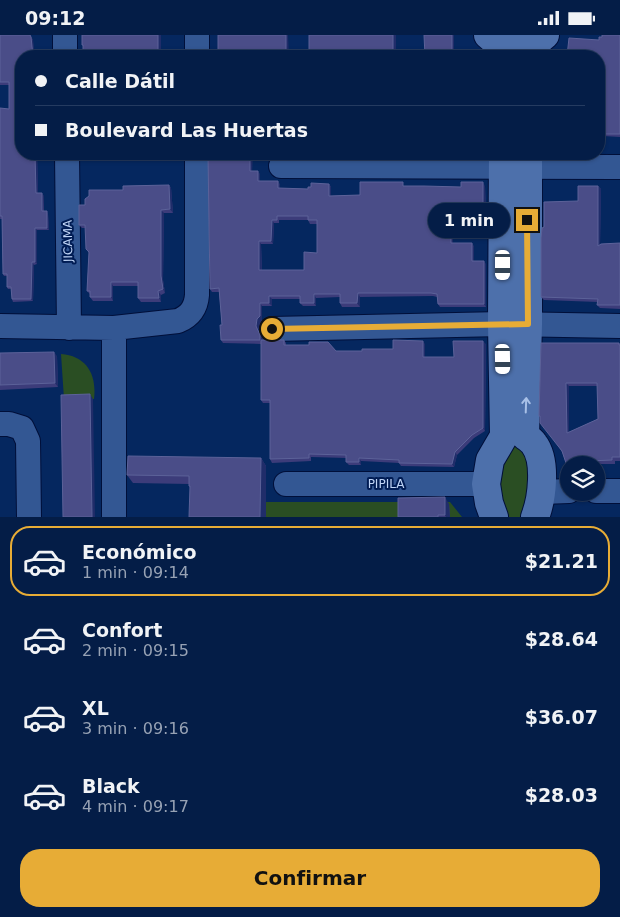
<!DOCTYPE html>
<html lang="es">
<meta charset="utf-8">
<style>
:root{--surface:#041d47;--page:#0d264e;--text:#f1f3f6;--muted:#97a2b4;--line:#253b60;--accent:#e7ac36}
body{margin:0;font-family:"DejaVu Sans",sans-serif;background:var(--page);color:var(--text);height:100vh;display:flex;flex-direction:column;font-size:19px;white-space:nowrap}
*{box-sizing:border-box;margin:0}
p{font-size:16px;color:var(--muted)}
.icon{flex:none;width:28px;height:28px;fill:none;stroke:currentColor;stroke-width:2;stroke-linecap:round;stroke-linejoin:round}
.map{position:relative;height:482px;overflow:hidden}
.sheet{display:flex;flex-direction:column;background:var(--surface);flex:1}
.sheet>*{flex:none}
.hud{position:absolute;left:15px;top:15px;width:590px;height:110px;border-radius:20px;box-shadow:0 1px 4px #0004,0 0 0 1px var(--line);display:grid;align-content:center;height:110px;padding:0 20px;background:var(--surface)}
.fabs{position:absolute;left:560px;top:421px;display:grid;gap:10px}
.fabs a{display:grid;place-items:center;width:45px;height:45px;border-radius:50%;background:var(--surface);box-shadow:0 1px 4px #0004,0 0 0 1px var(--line);font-size:25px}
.end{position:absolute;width:22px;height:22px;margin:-11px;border:6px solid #e7ac36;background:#111;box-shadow:0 0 0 2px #111}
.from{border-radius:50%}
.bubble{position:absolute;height:35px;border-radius:18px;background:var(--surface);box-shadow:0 1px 4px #0004,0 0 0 1px var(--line);font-size:16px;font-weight:600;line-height:35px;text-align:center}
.car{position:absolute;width:15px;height:30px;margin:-15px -8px;border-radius:6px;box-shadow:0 0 4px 1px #0007;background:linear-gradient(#fff 24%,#345 0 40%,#fff 0 76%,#345 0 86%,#fff 0)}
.hud b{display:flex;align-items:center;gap:18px;height:48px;font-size:19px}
.hud b+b{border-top:1px solid var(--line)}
.hud i{width:12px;height:12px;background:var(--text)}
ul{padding:9px 0 0;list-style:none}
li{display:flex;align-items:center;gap:15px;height:70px;margin:0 10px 8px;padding:0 10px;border:2px solid transparent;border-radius:20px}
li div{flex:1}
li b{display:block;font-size:19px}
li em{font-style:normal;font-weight:600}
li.on{border-color:var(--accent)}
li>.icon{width:45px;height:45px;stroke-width:1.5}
.cta{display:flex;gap:10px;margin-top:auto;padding:10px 20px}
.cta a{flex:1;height:58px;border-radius:20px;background:var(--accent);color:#111;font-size:20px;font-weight:600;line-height:58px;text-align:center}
.status{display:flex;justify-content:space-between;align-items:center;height:35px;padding:0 25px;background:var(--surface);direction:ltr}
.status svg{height:14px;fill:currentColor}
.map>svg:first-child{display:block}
.green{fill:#2a4e23}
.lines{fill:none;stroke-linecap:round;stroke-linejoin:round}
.minor-casing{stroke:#000f39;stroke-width:26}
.major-casing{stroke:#000f39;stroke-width:30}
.minor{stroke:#335793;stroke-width:24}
.major{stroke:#4d70ab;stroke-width:28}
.wall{fill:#3c3c7a;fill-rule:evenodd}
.shaded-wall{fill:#202d6a}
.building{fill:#4a4d88;stroke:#5c6299;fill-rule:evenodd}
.oneway{stroke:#a8c0e7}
.route{stroke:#e7ac36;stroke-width:6}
.labels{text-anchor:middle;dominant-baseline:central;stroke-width:4;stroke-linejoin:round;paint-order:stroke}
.street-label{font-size:12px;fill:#bfd4f6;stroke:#001c54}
</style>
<div class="status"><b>09:12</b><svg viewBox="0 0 49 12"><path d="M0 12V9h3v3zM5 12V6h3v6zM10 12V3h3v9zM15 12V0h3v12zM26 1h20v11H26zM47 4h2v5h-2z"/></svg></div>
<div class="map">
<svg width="620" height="482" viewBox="0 0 620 482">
<rect width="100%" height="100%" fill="#05275f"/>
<!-- green -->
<path class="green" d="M61,319C87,321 97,340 94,364H64Z
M515,409L524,414L532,442L522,482H506L498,471L503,416Z
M266,467H450L462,482H266Z"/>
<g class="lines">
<defs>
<path id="minor" d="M65,0V21
M197,0V21
M67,119L69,293
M281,131L620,132
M0,291L114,293L178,286C190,281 196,273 197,260V119
M114,293V482
M272,294L502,289L620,291
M0,389H9L22,393L28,406L29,482
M286,449H486
M596,456H620
M542,457L569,456"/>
<path id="major" d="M488,0C504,16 529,15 545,0
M528,119V289L525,401C528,403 532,406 534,409C547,426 542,464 535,482
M494,482L489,468L486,449L490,425L504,401L502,289L503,119"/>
</defs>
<!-- minor casing -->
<use href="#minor" class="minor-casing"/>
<!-- major casing -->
<use href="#major" class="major-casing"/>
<!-- minor -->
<use href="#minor" class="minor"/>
<!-- major -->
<use href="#major" class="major"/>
</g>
<!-- wall -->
<path class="wall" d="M0,0H30L33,5L34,21H21L37,119L38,158L44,161V176L48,179L49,195H37V229L34,230L33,266L13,267L12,264L11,254H8L7,252V241H4L3,239L2,184H0V73L9,74V50H0Z
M309,0H396V21H380V18H340V21H309Z
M620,0V102L603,101L601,99L600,96H599V5Z
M252,136L260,139V146H278L280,150V153L308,154L311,152L329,149L331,152V161L360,160L406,151L461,152L485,151L486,184H453V208H472L474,212V226L486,229V272H440L438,269L437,262L433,261L360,262V272H342L340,268V262L316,263V271H303L300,268V264H272V271H262V285L260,288L258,295L263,305H284L286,308V310L336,316H362L393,314L425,309V322H454L486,309L485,396L474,403L457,420L454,432L401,431L399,428L361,426V430H349L346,427V423L311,422V426L272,428L270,424V368H263L261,365V309L223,308L221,305L222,290L219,257H212L210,254ZM279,185H308L310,189H317V218L304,235H262L261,209H273L274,188H279Z
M169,150L171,153L173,178H164L163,245L165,258L161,260V267H141L138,263V251H113V266H93L90,262V259L87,256L89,218L86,214V193H82L79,190L85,170L123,155Z
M598,151L601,154L600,209L620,208V274L600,273L597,270L598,267L544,265L541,262L544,192Z
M541,308H619L620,309V426H615V429H591V430H569V431L566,428L562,417L539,381ZM569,351H597L598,384L569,397Z
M0,318L57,321L58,352L0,355Z
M261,423L266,431L190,453L189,451V449L133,448L127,440Z
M449,469L450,482H398Z"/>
<!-- shaded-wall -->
<path class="shaded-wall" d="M158,0H161V21H158Z
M286,0H288L289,21H286Z
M393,0H396V21H393Z
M452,0H454V21H452Z
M31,2L33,5L34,21H33Z
M338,15L340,18V21H338Z
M35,119H37L38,161L36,158Z
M250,119H253L252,139L250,136Z
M258,136L260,139V150L258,146Z
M278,146L280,150V157L278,153Z
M483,147L485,151L486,184L483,181Z
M329,149L331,152V165L329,161Z
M169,150L171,153L173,178L170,174Z
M598,151L601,154L600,214L598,211Z
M42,158L44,161L43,179L42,176Z
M161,175L164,178L163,245L165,258L163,254L161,241Z
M47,176L48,179L49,195L47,193Z
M451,181L453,184V211L451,208Z
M272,185L274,188L273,209L271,206Z
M35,193L37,195V229L35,227Z
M259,206L261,209L262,239L259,235Z
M472,208L474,212V229L472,226Z
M484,226L486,229V272L484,269Z
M32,227L34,230L33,266L31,264Z
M111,247L113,251V266L111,262Z
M158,256L161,260V267L159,263Z
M358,258L360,262V272L357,268Z
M314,259L316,263V271L314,268Z
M269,261L272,264V271L269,268Z
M260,268L262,271V285L260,288L258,295L263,304V309L260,305L256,291Z
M423,306L425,309V325L423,322Z
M483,306L486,309L485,396L483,393Z
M54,317L57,321L58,352L55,348Z
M566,348L569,351V401L567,398Z
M90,359L93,364L95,482H92Z
M455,417L457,420L454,432L452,429Z
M261,423L266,431V482H260Z
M359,423L361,426V430L359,427Z
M445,462L449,469L450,482H446L445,480Z"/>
<!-- building -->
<path class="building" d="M0,0H30L31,2L33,21H21V119H35L36,158H42V176H47V193H35V227H32L31,264H12L11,252H7V239H3L2,181H0V73L9,74V47H0Z
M82,0H158V21H83V10H82Z
M218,0H286V21H218Z
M309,0H393V21H380V15H338V21H309Z
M424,0H452V21H425Z
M602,0H620V99H601L600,93H599V21H567L569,3L599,5V2H602Z
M208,119H250V136H258V146H278V153L308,154V152H311V148L329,149V161L360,160V147H403V151H424L461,152V147H483V181H451V208H472V226H484V269H438L437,259L431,258H358L357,268H340V259H314V268H300V261H269V268H260V281L257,284L256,291L260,300V305H221L220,290H222L219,253L210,254ZM277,181H308V185H317V218L304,217V235H259V206H271L272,185H277Z
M169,150L170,174L161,175V241L163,254L158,256L159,263H138V247H111V262H90V256H87L89,217L86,214L85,190H79V170H85V164L89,161V155H123V151Z
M578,151H598V211L601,209L620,208V270H597L598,264L541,262V203L542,193L544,192V167L578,166Z
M261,305H284V310H309V307H328L336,316H362V314H393V305L423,306V322H454L453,306H483V393L472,400L455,417L452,429L399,428V425L359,423V427H346V420L309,419V423L270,424V365H261Z
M541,308H619V310H620V422H612V425L589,426V428H566L562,416L540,388V381H539ZM566,348H597L598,384L567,398Z
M54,317L55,348L0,350V318Z
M90,359L92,482H63L61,360Z
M128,421L261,423L260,482H189L190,451H189V441L127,440Z
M445,462V480H438V482H398V463Z"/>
<!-- one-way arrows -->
<defs><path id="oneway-shaft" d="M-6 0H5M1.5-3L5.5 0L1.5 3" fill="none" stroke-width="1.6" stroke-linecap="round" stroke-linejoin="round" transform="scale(1.25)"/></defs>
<use class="oneway" href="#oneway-shaft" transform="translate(526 370) rotate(-88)"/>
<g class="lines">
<!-- route -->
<path class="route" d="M272,294L528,289L527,185"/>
</g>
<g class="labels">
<!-- street labels -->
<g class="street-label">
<text transform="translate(68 206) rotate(-91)">JICAMA</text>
<text x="386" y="449">PIPILA</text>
</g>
</g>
</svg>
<div class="fabs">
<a><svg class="icon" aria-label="layers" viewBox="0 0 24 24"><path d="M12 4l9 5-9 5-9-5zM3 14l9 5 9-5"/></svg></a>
</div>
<i class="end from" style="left:272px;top:294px"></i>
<i class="end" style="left:527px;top:185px"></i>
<div class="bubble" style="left:428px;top:168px;width:82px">1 min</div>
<i class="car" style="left:503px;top:230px;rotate:180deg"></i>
<i class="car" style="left:503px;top:324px;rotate:179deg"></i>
<div class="hud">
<b><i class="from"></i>Calle Dátil</b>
<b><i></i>Boulevard Las Huertas</b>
</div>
</div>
<section class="sheet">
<ul>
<li class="on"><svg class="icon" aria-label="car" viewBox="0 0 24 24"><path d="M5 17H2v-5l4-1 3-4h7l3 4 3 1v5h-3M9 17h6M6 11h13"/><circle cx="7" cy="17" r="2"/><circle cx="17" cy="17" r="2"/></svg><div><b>Económico</b><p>1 min · 09:14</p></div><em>$21.21</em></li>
<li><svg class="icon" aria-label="car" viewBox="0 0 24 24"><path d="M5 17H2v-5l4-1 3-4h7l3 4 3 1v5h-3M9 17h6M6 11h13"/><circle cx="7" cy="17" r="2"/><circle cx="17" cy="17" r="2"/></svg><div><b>Confort</b><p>2 min · 09:15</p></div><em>$28.64</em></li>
<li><svg class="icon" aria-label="car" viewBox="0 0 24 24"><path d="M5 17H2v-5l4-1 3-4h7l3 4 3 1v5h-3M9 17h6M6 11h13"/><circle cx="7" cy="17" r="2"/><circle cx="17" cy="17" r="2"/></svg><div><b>XL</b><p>3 min · 09:16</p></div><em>$36.07</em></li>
<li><svg class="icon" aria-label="car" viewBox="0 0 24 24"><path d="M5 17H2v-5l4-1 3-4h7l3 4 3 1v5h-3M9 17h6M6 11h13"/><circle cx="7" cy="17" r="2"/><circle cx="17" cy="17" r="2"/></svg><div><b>Black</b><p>4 min · 09:17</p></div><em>$28.03</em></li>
</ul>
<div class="cta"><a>Confirmar</a></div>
</section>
